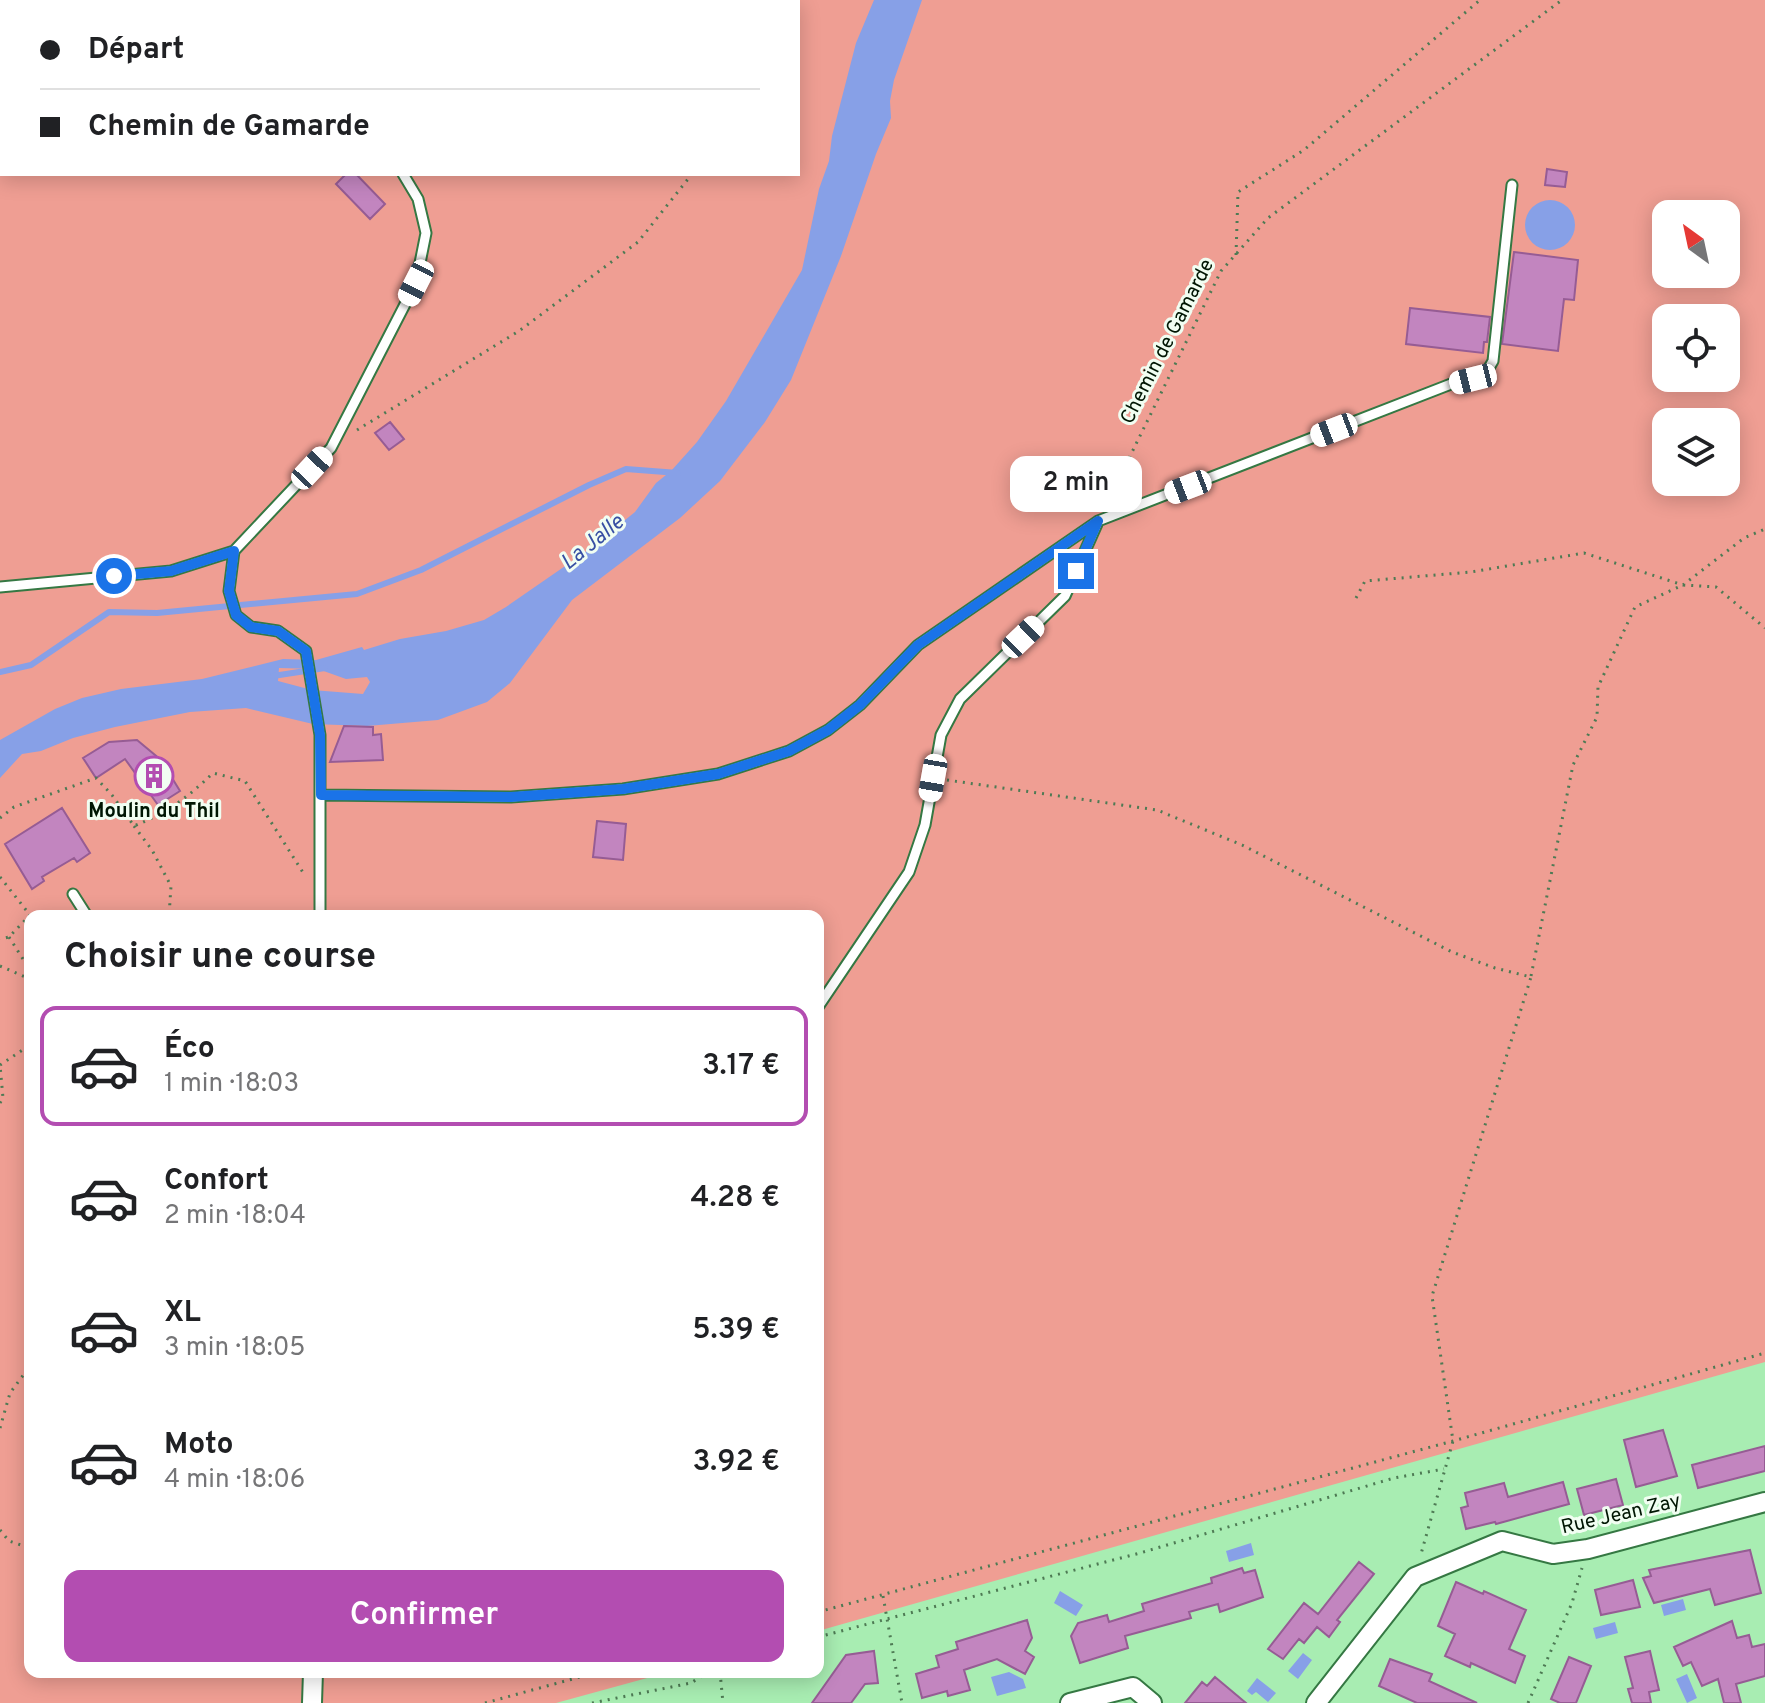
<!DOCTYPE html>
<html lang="fr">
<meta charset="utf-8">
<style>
:root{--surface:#fff;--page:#f2f2f2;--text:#202124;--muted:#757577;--line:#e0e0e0;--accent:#b34db1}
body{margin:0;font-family:Overpass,sans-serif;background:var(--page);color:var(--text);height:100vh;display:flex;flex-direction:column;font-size:30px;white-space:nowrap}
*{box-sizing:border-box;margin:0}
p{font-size:26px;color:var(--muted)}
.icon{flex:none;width:44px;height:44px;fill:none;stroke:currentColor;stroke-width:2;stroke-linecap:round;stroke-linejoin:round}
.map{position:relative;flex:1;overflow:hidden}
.side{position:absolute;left:24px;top:910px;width:800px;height:768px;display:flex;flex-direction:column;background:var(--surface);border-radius:16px;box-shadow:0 4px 20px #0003}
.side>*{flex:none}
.top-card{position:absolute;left:0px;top:0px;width:800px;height:176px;box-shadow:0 4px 20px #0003;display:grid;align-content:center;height:176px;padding:0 40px;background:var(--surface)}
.needle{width:52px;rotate:327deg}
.tools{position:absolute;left:1652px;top:200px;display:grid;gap:16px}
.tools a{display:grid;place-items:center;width:88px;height:88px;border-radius:16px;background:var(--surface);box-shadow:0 4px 20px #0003;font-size:40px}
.end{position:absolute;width:36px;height:36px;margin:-18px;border:10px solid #1a73e8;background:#fff;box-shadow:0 0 0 4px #fff}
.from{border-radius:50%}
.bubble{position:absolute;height:56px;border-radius:16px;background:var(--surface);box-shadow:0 4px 20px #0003;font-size:26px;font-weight:600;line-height:56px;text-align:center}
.car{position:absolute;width:24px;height:48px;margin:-24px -12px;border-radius:10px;box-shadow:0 0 6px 2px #0007;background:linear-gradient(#fff 24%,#345 0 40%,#fff 0 76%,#345 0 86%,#fff 0)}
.top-card b{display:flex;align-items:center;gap:28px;height:76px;font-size:30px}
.top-card b+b{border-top:2px solid var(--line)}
.top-card i{width:20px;height:20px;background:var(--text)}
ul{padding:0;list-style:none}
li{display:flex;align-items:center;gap:24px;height:120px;margin:0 16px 12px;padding:0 24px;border:4px solid transparent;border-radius:16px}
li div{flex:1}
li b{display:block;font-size:30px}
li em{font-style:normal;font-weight:600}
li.selected{border-color:var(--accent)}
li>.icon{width:72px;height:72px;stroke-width:1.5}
h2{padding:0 40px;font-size:36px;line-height:96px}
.cta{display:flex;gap:16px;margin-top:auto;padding:16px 40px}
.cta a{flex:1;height:92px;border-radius:16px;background:var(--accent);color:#fff;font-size:32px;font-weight:600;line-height:92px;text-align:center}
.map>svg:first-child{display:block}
.green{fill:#ef9e93;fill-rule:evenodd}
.water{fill:#87a0e7;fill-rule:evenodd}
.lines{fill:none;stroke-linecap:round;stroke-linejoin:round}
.stream{stroke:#87a0e7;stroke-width:6}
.building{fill:#c285bf;stroke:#965c94;stroke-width:2}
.service-casing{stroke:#357843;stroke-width:13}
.minor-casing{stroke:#357843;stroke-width:22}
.path{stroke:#4e7a54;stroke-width:3;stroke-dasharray:2 6;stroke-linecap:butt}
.service{stroke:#fff;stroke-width:9}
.minor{stroke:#fff;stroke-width:18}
.route{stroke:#1a73e8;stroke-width:10}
.labels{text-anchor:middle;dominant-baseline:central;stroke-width:6;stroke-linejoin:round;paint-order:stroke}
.street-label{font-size:20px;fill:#001603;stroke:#f1fef2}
.poi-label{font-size:20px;font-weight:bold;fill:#001603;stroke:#f1fef2}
.water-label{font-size:22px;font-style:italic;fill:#374fa3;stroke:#f1fef2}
</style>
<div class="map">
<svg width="1765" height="1703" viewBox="0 0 1765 1703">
<rect width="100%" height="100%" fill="#a8edb2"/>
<!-- green -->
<path class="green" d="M0,0H1765V1362L818,1631V916H30V1672H669L556,1703H0ZM2,2H798V174H2ZM1666,214H1726V274H1666ZM1666,318H1726V378H1666ZM1666,422H1726V482H1666Z"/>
<!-- water -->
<path class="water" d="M874,0H922L894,80L890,101L891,118L876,154L841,256L791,380L765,422L720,481L680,518L572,600L510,683L487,702L438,720L367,726L313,724L246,708L190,712L115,727L73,738L41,751L22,754L0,778V740L55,709L82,698L121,689L202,679L283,659L316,660L362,647L364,650L400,639L446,631L484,620L506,607L584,553L635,512L656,483L671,471L697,442L726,401L802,270L819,189L829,161L832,136L856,43ZM279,668L318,669L346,679L367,677L370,682L363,694L312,690L278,681Z
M1525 225a25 25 0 1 1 50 0a25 25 0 1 1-50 0Z
M1251,1543L1254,1555L1229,1562L1226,1551Z
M1060,1591L1083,1605L1076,1616L1054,1603Z
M1683,1599L1686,1610L1664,1616L1661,1605Z
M1615,1622L1618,1633L1596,1639L1593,1628Z
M1303,1653L1312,1660L1298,1679L1288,1671Z
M1009,1672L1023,1679L1026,1688L997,1696L991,1677Z
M1687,1674L1697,1698L1687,1703L1676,1679Z
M1257,1678L1276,1693L1268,1702L1256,1692L1252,1695L1247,1691Z"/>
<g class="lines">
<!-- stream -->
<path class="stream" d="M0,672L31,665L109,612L157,613L357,594L421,570L589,485L626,469L678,473
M273,676L325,668"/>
</g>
<!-- building -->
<path class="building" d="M1547,169L1567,172L1565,187L1545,185Z
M346,174H356L385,204L370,219L336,184Z
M1514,252L1578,260L1574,300L1564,299L1558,351L1502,344Z
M1410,308L1490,317L1487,342H1484L1483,353L1406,344Z
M390,422L404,439L389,450L375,433Z
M344,726L373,727V735L381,734L383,760L330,762Z
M137,740L161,760L180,791L158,805L125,759L96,778L83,758L109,742Z
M62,808L90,853L77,862L74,858L42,877L44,881L32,889L5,844Z
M597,821L626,824L623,860L593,857Z
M1663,1430L1677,1476L1636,1487L1624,1440Z
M1765,1446V1471L1698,1488L1692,1465Z
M1616,1479L1623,1505L1584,1515L1577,1489Z
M1563,1482L1569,1504L1496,1524L1495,1522L1466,1529L1461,1508L1468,1506L1465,1493L1504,1483L1508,1497Z
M1750,1550L1761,1593L1715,1605L1710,1589L1654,1603L1643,1578L1651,1576L1649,1570Z
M1359,1562L1374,1574L1337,1620L1340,1622L1329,1637L1317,1627L1304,1643L1299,1639L1283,1659L1268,1649L1304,1603L1318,1614Z
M1242,1568L1244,1573L1255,1570L1263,1597L1220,1612L1218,1604L1189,1612L1191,1618L1125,1636L1128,1648L1080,1663L1071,1636L1078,1623L1107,1615L1109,1622L1144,1611L1142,1604L1212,1583L1211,1578Z
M1633,1580L1640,1607L1601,1615L1595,1590Z
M1456,1582L1483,1594L1484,1591L1526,1610L1509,1649L1525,1656L1515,1683L1471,1663L1470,1667L1445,1656L1455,1634L1438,1626Z
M1027,1620L1032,1638L1025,1651L1034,1657L1025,1674L997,1659L964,1670L970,1690L948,1696L947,1691L922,1698L916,1674L939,1667L936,1656L958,1649L956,1642Z
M1732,1621L1737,1638L1749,1635L1752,1647L1765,1644V1676L1736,1684L1741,1703H1724L1718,1679L1702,1686L1691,1662L1683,1666L1674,1647Z
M874,1651L878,1683L865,1684L851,1703H812L846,1655Z
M1650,1651L1659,1690L1649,1692L1651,1703H1632L1628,1689L1633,1688L1625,1657Z
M1569,1657L1591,1666L1576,1703H1560L1551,1699Z
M1390,1659L1432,1674L1429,1681L1477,1703H1417L1379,1686Z
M1215,1677L1246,1703H1185L1202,1682L1207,1686Z"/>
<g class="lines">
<defs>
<path id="service" d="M0,587L171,571L234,551
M321,795L511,797L623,789L718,774L789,751L828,730L860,705L918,645L1098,521L1451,384L1486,373L1493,361L1512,185
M73,894L87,916
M320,916V735L306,651L278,631L251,627L236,615L229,591L234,551L331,448L416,283L426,233L418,199L403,174
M818,1007L909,872L925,825L941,735L960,699L1065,596L1097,524"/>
<path id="minor" d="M312,1703L313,1672
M1070,1703L1133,1687L1152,1703
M1316,1703L1415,1577L1502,1541L1553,1554L1588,1549L1765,1502"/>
</defs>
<!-- service casing -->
<use href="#service" class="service-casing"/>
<!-- minor casing -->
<use href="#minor" class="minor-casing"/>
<!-- path -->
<path class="path" d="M786,2V0
M1236,255L1238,192L1304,150L1480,0
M357,430L519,331L638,242L692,174
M1108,501L1221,271L1268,218L1562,0
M1356,598L1365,581L1471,572L1584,553L1683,585L1744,538L1765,529
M947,780L1157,810L1242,845L1452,952L1495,968L1531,977L1432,1296L1453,1441L1421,1554
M0,818L14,807L96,778L112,795L134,826C168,812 186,799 213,773L245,781L304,874
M134,826L152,850L171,886L169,916
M0,877L30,915L9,937L0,939
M9,937L30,970
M0,966L30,979
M1531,976L1573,765L1597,717L1598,687L1635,607L1683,585L1716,587L1765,628
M0,1065L30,1045
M0,1103L3,1098L0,1065
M0,1428L10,1393L30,1366
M0,1530L9,1541L30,1548
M883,1596L902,1703
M818,1612L1453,1441L1765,1353
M818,1637L1140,1553L1394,1478L1444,1469
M720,1672L723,1703
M485,1703L598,1672
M592,1703L691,1683L708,1672
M1528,1703L1572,1603L1582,1568"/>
<!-- service -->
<use href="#service" class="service"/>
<!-- minor -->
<use href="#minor" class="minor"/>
</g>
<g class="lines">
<!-- route -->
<path class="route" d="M114,576L171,571L234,551L229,591L236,615L251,627L278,631L306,651L320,735L321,795L511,797L623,789L718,774L789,751L828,730L860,705L918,645L1098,521L1076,571"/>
</g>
<!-- icons -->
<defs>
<symbol id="building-ring" viewBox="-11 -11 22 22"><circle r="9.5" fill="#f1fef2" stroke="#b34db1" stroke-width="1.5"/><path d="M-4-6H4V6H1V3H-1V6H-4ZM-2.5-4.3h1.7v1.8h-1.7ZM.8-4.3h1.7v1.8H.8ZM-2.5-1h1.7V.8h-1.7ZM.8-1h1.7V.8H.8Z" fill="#b34db1"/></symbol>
</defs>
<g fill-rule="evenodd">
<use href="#building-ring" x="132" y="754" width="44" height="44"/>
</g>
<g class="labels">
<!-- street labels -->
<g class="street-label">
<text transform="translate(1168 342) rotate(-63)">Chemin de Gamarde</text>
<text transform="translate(1621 1515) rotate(-13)">Rue Jean Zay</text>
</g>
<!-- poi labels -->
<g class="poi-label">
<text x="154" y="812">Moulin du Thil</text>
</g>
<!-- water labels -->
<g class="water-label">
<text transform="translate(593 543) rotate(-39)">La Jalle</text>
</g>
</g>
</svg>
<div class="tools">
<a><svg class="needle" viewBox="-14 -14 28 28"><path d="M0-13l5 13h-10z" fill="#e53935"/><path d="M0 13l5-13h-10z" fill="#757577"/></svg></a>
<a><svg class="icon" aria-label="locate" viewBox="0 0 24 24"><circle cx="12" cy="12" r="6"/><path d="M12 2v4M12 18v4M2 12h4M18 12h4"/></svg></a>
<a><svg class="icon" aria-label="layers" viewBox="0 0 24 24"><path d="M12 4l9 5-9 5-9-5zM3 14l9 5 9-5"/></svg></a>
</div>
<i class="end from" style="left:114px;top:576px"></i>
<i class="end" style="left:1076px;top:571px"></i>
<div class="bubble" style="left:1010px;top:456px;width:132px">2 min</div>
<i class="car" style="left:416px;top:283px;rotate:207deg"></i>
<i class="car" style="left:1473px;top:379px;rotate:256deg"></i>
<i class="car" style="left:1334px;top:430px;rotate:249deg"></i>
<i class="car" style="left:312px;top:468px;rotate:43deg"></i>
<i class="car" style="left:1188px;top:487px;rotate:249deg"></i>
<i class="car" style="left:1023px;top:637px;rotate:46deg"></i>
<i class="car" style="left:933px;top:778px;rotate:190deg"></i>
<div class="top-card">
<b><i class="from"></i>Départ</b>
<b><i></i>Chemin de Gamarde</b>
</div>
<section class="side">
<h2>Choisir une course</h2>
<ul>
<li class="selected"><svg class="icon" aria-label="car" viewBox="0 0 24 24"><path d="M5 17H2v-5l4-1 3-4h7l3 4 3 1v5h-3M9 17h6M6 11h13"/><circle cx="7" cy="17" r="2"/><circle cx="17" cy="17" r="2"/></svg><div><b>Éco</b><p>1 min · 18:03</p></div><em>3.17 €</em></li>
<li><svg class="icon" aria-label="car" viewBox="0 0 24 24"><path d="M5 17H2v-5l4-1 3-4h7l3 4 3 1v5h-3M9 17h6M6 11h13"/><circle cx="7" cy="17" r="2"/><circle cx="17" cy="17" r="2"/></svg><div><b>Confort</b><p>2 min · 18:04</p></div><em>4.28 €</em></li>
<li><svg class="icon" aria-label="car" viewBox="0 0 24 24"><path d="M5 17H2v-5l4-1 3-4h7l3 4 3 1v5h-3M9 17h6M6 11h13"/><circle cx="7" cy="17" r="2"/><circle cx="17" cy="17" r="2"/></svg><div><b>XL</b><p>3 min · 18:05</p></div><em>5.39 €</em></li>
<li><svg class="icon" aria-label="car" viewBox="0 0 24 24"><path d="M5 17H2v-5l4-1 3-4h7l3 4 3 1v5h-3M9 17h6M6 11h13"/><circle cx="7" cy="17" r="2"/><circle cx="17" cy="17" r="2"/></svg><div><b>Moto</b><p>4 min · 18:06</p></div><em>3.92 €</em></li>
</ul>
<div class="cta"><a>Confirmer</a></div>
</section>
</div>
